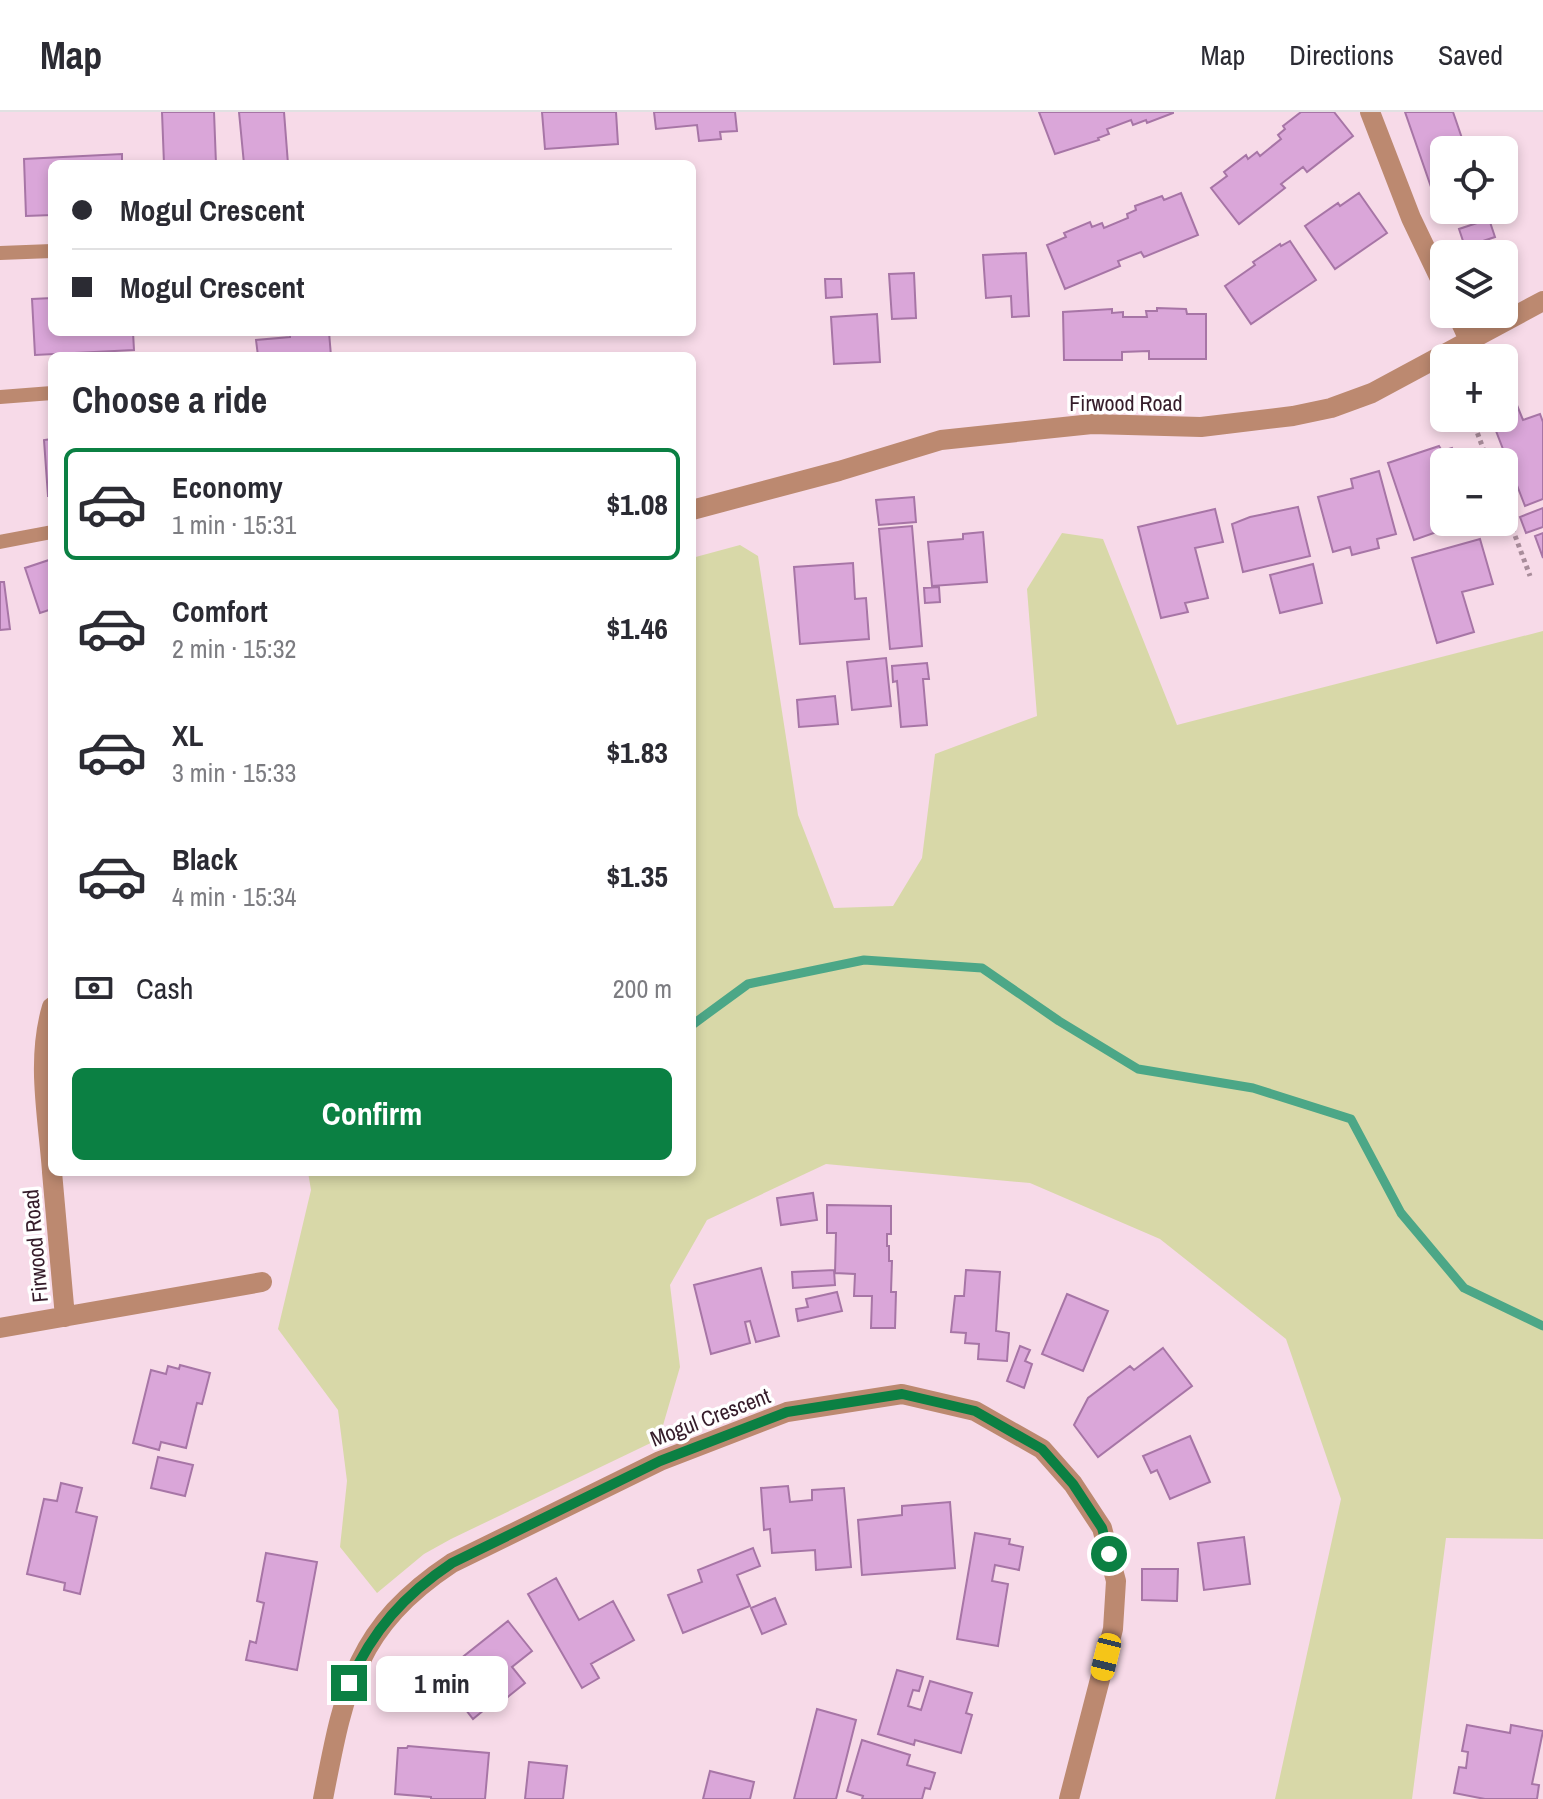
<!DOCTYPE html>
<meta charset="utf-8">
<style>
:root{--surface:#fff;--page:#f2f2f3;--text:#2b2b33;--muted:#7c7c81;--line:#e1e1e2;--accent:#0b8043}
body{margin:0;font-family:"Archivo Narrow",sans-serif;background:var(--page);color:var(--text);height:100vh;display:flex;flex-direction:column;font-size:30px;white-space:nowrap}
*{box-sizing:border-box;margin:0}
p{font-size:26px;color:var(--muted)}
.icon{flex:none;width:44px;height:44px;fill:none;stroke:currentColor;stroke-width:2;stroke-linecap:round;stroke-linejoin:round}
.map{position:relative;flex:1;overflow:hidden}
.drawer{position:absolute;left:48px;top:240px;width:648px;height:824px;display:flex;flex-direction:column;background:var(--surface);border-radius:12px;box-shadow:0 4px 12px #0003}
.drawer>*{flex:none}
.banner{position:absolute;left:48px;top:48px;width:648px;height:176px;border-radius:12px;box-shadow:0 4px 12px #0003;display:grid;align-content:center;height:176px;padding:0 24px;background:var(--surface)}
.tools{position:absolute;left:1430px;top:24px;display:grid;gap:16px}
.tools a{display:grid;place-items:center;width:88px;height:88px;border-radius:12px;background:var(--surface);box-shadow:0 4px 12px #0003;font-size:40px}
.end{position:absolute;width:36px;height:36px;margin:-18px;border:10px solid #0b8043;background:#fff;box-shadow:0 0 0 4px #fff}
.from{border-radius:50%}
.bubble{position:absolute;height:56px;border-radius:12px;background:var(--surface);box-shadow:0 4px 12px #0003;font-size:26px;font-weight:800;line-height:56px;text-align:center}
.car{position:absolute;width:24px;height:48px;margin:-24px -12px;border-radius:10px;box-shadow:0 0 6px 2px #0007;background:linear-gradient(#f5c518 24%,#345 0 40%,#f5c518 0 76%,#345 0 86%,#f5c518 0)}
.banner b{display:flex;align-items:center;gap:28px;height:76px;font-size:30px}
.banner b+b{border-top:2px solid var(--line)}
.banner i{width:20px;height:20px;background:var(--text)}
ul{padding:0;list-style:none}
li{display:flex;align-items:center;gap:24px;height:112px;margin:0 16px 12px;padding:0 8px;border:4px solid transparent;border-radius:12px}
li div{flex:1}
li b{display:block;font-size:30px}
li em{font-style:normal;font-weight:800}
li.current{border-color:var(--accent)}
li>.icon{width:72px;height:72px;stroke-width:1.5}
h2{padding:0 24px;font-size:36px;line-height:96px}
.pay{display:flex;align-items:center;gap:20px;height:88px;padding:0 24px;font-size:30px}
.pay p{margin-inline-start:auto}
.primary-button{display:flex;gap:16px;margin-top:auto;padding:16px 24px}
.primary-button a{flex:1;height:92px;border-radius:12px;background:var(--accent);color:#fff;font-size:32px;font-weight:800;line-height:92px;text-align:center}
header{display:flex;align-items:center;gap:48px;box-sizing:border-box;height:112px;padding:0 40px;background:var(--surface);border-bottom:2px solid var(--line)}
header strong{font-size:38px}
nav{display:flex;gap:44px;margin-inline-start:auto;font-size:28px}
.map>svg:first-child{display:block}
.green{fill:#d8d8a8}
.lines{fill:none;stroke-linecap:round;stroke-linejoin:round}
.stream{stroke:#4ca787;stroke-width:9}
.building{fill:#daa6d9;stroke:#a775a6;stroke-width:2}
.path{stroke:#a88c9a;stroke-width:5;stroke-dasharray:4 4;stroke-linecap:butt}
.lane{stroke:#bc8970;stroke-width:14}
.street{stroke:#bc8970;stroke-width:20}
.route{stroke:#0b8043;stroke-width:10}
.labels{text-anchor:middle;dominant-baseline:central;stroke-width:7;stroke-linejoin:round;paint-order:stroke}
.street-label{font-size:22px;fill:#351c2a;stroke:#fff}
</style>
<header>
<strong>Map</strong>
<nav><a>Map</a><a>Directions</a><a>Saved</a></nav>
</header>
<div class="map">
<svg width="1543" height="1687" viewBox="0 0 1543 1687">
<rect width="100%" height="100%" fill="#f7dae8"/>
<!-- green -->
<path class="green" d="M1062,421L1103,427L1177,613L1543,519V1427L1446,1426L1412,1687H1275L1341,1387L1286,1227L1160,1127L1030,1071L826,1052L707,1108L670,1173L680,1255L659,1327L451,1427L424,1442L377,1481L340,1435L347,1369L338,1298L278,1217L311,1078L308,1060H692V446L740,433L758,444L798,703L834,796L893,794L922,746L935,642L1037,604L1027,477Z"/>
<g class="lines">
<!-- stream -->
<path class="stream" d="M692,913L748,872L864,848L982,856L1059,909L1138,957L1253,976L1351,1007L1401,1101L1464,1176L1543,1214"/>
</g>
<!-- building -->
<path class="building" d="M162,0H214L216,52H164Z
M239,0H284L288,52H244Z
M542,0H616L618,32L545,37Z
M654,0H735L737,19L720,20L721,27L699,29L697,13L656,17Z
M1039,0H1173V1L1147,11L1146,8L1133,13L1131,8L1107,17L1109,22L1098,26L1099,28L1055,42Z
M1301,0H1334L1353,24L1307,60L1303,55L1281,72L1285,76L1239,112L1211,76L1227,64L1224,60L1246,43L1248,47L1257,40L1260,44L1281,27L1278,23L1285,17L1283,14Z
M1405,0H1453L1466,38H1444V96L1439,98Z
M122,42V52H52V103L26,104L24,47Z
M1181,81L1198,123L1144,145L1141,140L1118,149L1120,154L1065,177L1047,133L1066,125L1064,121L1090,110L1092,115L1102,111L1104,116L1128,106L1127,102L1136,98L1135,94L1162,84L1164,88Z
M1359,81L1387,121L1335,157L1305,114L1338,91L1340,94Z
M1489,107L1495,125L1465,135L1459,117Z
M1290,129L1316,168L1251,212L1225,174L1255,153L1253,150L1280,132L1281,134Z
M1026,141L1029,204L1012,205L1011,184L986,186L983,143Z
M914,161L916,206L892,207L889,162Z
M825,167H841L842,185L826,186Z
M52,186V220H133L134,238L35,243L32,187Z
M1157,196L1186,197L1187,202H1206V247H1149V239L1122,240V248H1064L1063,200L1112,197V201L1123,200V205H1147L1146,199H1157Z
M877,202L880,250L834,252L831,205Z
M290,220H329L331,244H258L256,228L290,225Z
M1512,281L1523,308L1540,302L1543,310V387L1525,394L1491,306H1504V284Z
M52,327V384H48L44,328Z
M1439,334L1442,339L1452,336L1457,350H1444V410H1465L1414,428L1388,351Z
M1379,359L1396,422L1377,427L1379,436L1352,443L1350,435L1333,440L1318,385L1353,376L1351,367Z
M914,385L916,410L879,413L876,388Z
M1298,395L1310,444L1243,460L1232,412L1250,405Z
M1543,396V415L1526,421L1520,405Z
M1215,397L1223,430L1195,436L1208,486L1185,491L1188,500L1161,506L1138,415Z
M912,414L922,534L890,537L879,417Z
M983,420L987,470L932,474L928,430L963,427V422Z
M1543,421V446L1535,424Z
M1480,427L1493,472L1462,480L1474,520L1437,531L1412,446Z
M52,447V497L40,501L25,456Z
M853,451L855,487L866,486L869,527L800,532L794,455Z
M1313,452L1322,491L1280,501L1270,463Z
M0,470H4L10,517L0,518Z
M939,475L940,490L925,491L924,476Z
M886,546L891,594L852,598L847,550Z
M927,551L929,567H923L927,613L901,615L897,569L893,570L892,554Z
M835,584L838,612L799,615L797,588Z
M813,1081L817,1108L781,1113L777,1086Z
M827,1093L891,1094V1122H887V1134H889V1149H892L891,1180H896L895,1216H871L872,1184H854L855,1162L835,1161L836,1121H827Z
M761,1156L779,1224L756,1230L750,1209L745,1210L750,1231L711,1242L694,1173Z
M834,1158L835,1173L793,1176L792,1160Z
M966,1158L1000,1160L996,1219L1009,1221L1007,1249L978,1247L979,1232L965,1231L966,1221L951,1220L955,1184H964Z
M837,1180L842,1199L798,1209L796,1197L808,1195L806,1187Z
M1067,1182L1108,1199L1083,1259L1042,1242Z
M1020,1234L1030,1238L1025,1249L1032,1252L1024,1276L1007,1269Z
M1163,1236L1192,1274L1098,1345L1074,1313L1088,1286L1130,1254L1134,1258Z
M180,1253L210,1261L202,1292L197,1291L186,1336L161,1330L159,1338L133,1331L151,1258L166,1262L168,1254L179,1257Z
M1190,1324L1210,1370L1170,1387L1157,1358L1151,1361L1143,1344Z
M158,1345L193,1353L185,1384L151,1376Z
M61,1371L82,1376L76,1400L97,1405L80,1482L64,1478L65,1471L27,1462L44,1387L57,1389Z
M788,1374L790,1390L812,1388V1378L844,1376L851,1455L816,1458L815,1438L772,1441L770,1417L764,1418L761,1376Z
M950,1390L955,1456L862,1463L858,1408L902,1403V1394Z
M975,1421L1010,1427L1009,1432L1023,1435L1019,1458L995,1453L992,1469L1008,1472L998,1534L957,1527Z
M1244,1425L1250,1472L1204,1478L1198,1431Z
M753,1436L760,1454L737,1463L750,1494L683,1521L668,1483L702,1470L698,1458Z
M266,1441L317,1450L297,1558L246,1548L250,1529L256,1531L264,1491L257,1489Z
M1142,1457H1178L1177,1489L1142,1488Z
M556,1466L579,1508L613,1489L634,1528L591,1552L599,1566L582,1576L528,1482Z
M775,1486L786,1512L762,1522L751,1496Z
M508,1509L532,1539L512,1555L525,1571L493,1597L490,1593L473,1607L449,1576L439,1583L430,1571Z
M897,1558L923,1565L919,1579L913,1578L908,1594L921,1598L930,1569L972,1581L966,1601L972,1603L961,1641L915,1628L914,1633L878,1622Z
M817,1597L856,1608L836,1687H794Z
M1467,1613L1510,1621L1511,1613L1543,1619L1532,1672L1539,1673L1537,1687H1485L1454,1681L1459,1655L1466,1656L1468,1640L1462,1639Z
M862,1628L910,1643L907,1653L935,1661L930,1677L925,1676L922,1687H862L863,1684L847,1679Z
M408,1634L489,1641L485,1687H431V1685L395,1682L398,1636H407Z
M529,1650L567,1654L563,1687H525Z
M710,1659L754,1670L750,1687H703Z"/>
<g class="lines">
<!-- path -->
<path class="path" d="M1472,306L1488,350
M1504,394L1530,464"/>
<!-- lane -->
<path class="lane" d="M0,141L52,139
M0,285L52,281
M0,430L52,420"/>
<!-- street -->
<path class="street" d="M1370,0L1411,106L1444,175
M1457,202L1469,228
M692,398L839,359L941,328L1092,312L1201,315L1293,304L1331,296L1372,281L1543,189
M52,895C36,948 48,1005 52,1059
M52,1060L65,1205
M0,1216L262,1170
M323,1687C344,1579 354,1516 452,1451L660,1349L787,1300L902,1282L975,1299L1042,1337L1073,1372L1102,1416L1116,1469L1113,1517L1069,1687"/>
</g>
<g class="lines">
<!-- route -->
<path class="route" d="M349,1571C373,1518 404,1483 452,1451L660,1349L787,1300L902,1282L975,1299L1042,1337L1073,1372L1102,1416L1109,1442"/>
</g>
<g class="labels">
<!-- street labels -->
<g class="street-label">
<text x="1126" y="291">Firwood Road</text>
<text transform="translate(35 1134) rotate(-95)">Firwood Road</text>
<text transform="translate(710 1305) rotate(-21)">Mogul Crescent</text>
</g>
</g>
</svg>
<div class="tools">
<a><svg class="icon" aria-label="locate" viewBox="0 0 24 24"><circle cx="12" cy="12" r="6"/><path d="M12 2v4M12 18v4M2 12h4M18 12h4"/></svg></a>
<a><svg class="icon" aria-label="layers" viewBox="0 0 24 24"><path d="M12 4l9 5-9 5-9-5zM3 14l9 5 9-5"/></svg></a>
<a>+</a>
<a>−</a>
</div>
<i class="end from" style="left:1109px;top:1442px"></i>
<i class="end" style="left:349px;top:1571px"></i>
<div class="bubble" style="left:376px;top:1544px;width:132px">1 min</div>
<i class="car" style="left:1106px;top:1545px;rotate:194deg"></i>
<div class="banner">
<b><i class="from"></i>Mogul Crescent</b>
<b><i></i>Mogul Crescent</b>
</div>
<section class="drawer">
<h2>Choose a ride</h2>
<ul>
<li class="current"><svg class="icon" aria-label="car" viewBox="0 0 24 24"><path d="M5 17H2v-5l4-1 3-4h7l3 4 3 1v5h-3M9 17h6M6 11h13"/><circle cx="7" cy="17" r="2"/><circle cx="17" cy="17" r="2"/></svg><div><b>Economy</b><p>1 min · 15:31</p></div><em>$1.08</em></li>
<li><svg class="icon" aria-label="car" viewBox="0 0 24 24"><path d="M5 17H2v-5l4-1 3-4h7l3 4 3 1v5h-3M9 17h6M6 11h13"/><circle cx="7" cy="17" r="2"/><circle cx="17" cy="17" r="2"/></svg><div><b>Comfort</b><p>2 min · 15:32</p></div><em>$1.46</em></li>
<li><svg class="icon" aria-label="car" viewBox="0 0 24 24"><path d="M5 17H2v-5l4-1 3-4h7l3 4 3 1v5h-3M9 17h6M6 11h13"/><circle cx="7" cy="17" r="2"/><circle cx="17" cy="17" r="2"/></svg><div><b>XL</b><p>3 min · 15:33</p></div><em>$1.83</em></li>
<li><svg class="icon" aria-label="car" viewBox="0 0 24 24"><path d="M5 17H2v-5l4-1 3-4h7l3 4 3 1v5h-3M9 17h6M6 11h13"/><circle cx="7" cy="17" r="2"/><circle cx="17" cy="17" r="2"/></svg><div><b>Black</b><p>4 min · 15:34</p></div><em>$1.35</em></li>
</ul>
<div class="pay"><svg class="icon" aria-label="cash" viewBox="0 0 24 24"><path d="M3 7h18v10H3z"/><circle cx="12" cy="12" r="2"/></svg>Cash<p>200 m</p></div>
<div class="primary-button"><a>Confirm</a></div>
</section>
</div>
